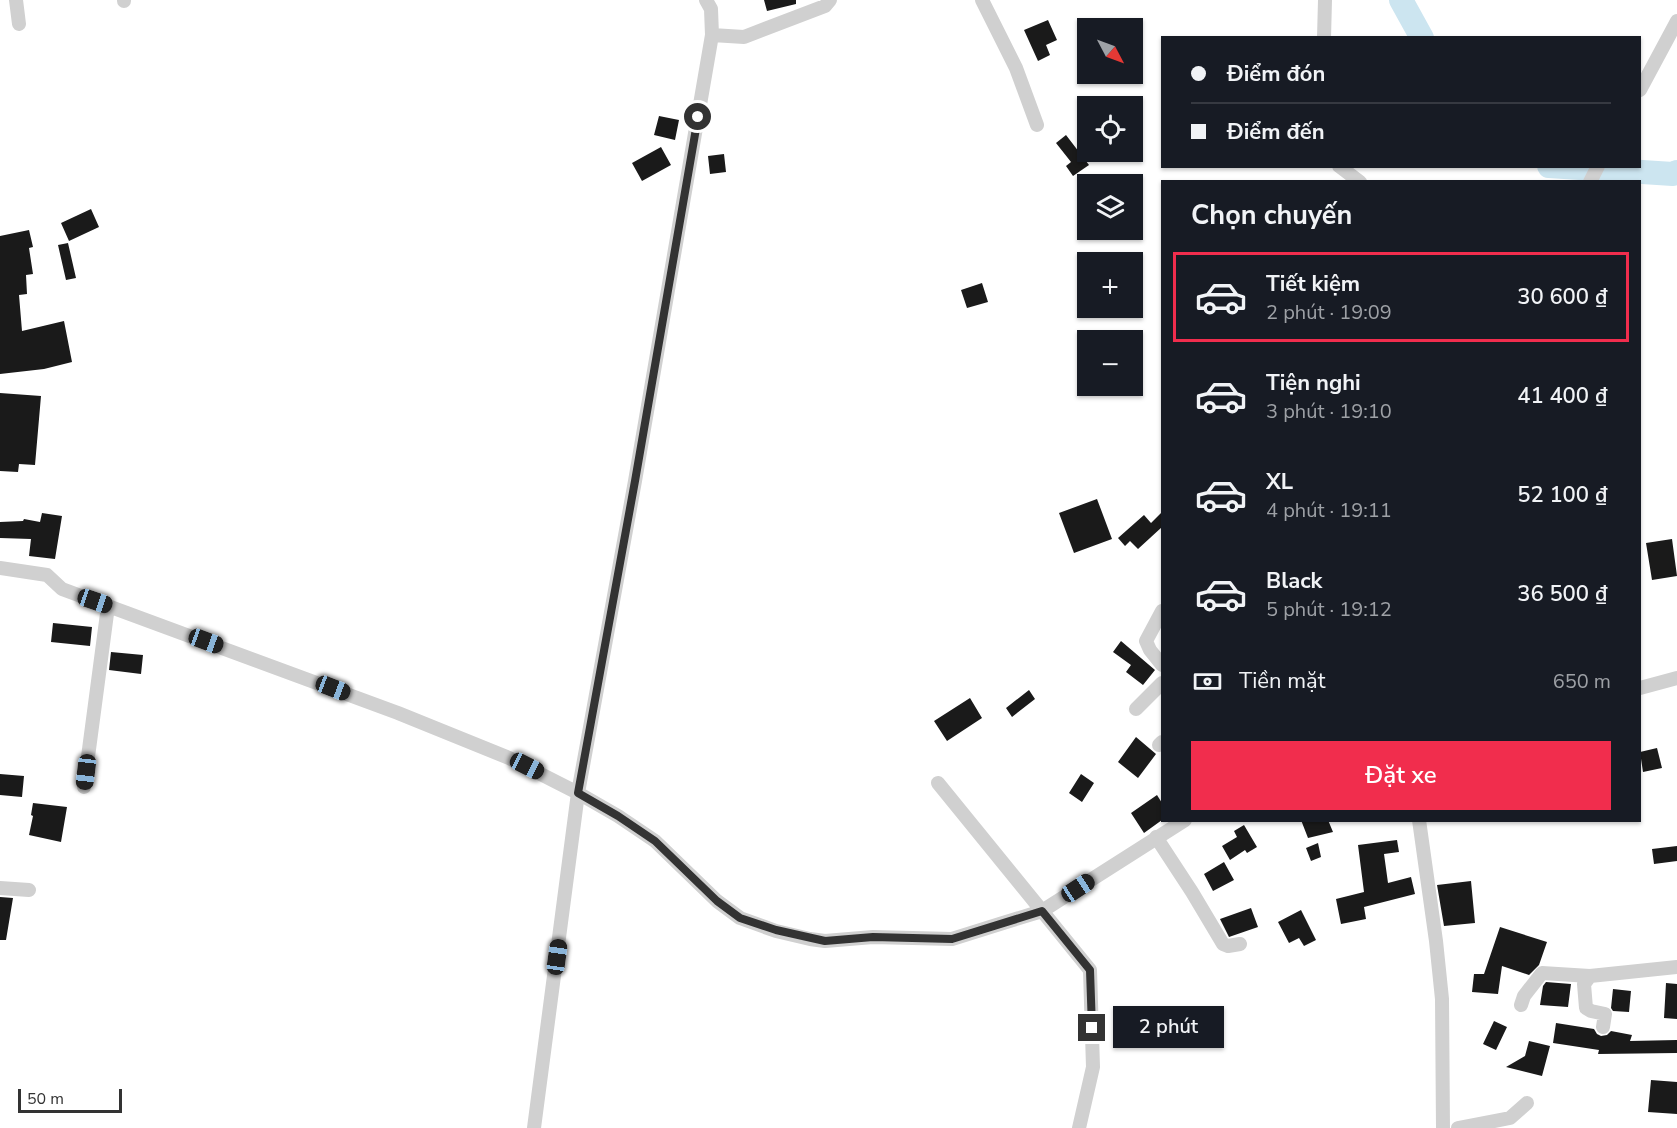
<!DOCTYPE html>
<html lang="vi">
<meta charset="utf-8">
<style>
:root{--surface:#171b24;--page:#242831;--text:#f1f3f6;--muted:#9ea1a6;--line:#363941;--accent:#f12d4d}
body{margin:0;font-family:"Nunito Sans",sans-serif;background:var(--page);color:var(--text);height:100vh;display:flex;flex-direction:column;font-size:22px;white-space:nowrap}
*{box-sizing:border-box;margin:0}
p{font-size:20px;color:var(--muted)}
.icon{flex:none;width:33px;height:33px;fill:none;stroke:currentColor;stroke-width:2;stroke-linecap:round;stroke-linejoin:round}
.map{position:relative;flex:1;overflow:hidden}
.drawer{position:absolute;left:1161px;top:180px;width:480px;height:642px;display:flex;flex-direction:column;background:var(--surface);border-radius:0px;box-shadow:0 2px 4px #0004}
.drawer>*{flex:none}
.banner{position:absolute;left:1161px;top:36px;width:480px;height:132px;border-radius:0px;box-shadow:0 2px 4px #0004;display:grid;align-content:center;height:132px;padding:0 30px;background:var(--surface)}
.needle{width:39px;rotate:131deg}
.tools{position:absolute;left:1077px;top:18px;display:grid;gap:12px}
.tools a{display:grid;place-items:center;width:66px;height:66px;border-radius:0px;background:var(--surface);box-shadow:0 2px 4px #0004;font-size:30px}
.scale{position:absolute;left:18px;bottom:15px;width:104px;box-sizing:border-box;padding-left:6px;border:3px solid #333;border-top:0;font-size:16px;line-height:21px;white-space:nowrap;color:#333;-webkit-text-stroke:4px #fff;paint-order:stroke}
.end{position:absolute;width:27px;height:27px;margin:-14px;border:8px solid #333;background:#fff;box-shadow:0 0 0 3px #fff}
.from{border-radius:50%}
.bubble{position:absolute;height:42px;border-radius:0px;background:var(--surface);box-shadow:0 2px 4px #0004;font-size:20px;font-weight:600;line-height:42px;text-align:center}
.car{position:absolute;width:18px;height:36px;margin:-18px -9px;border-radius:8px;box-shadow:0 0 4px 2px #0007;background:linear-gradient(#222 24%,#8ab4d8 0 40%,#222 0 76%,#8ab4d8 0 86%,#222 0)}
.banner b{display:flex;align-items:center;gap:21px;height:57px;font-size:22px}
.banner b+b{border-top:2px solid var(--line)}
.banner i{width:15px;height:15px;background:var(--text)}
ul{padding:0;list-style:none}
li{display:flex;align-items:center;gap:18px;height:90px;margin:0 12px 9px;padding:0 18px;border:3px solid transparent;border-radius:0px}
li div{flex:1}
li b{display:block;font-size:22px}
li em{font-style:normal;font-weight:600}
li.selected{border-color:var(--accent)}
li>.icon{width:54px;height:54px;stroke-width:1.5}
h2{padding:0 30px;font-size:27px;line-height:72px}
.pay{display:flex;align-items:center;gap:15px;height:66px;padding:0 30px;font-size:22px}
.pay p{margin-inline-start:auto}
.action{display:flex;gap:12px;margin-top:auto;padding:12px 30px}
.action a{flex:1;height:69px;border-radius:0px;background:var(--accent);color:#fff;font-size:24px;font-weight:600;line-height:69px;text-align:center}
.map>svg:first-child{display:block}
.lines{fill:none;stroke-linecap:round;stroke-linejoin:round}
.river{stroke:#cce5f0;stroke-width:24}
.building{fill:#1a1a1a}
.minor{stroke:#d0d0d0;stroke-width:14}
.route{stroke:#333;stroke-width:8}
</style>
<div class="map">
<svg width="1677" height="1128" viewBox="0 0 1677 1128">
<rect width="100%" height="100%" fill="#fff"/>
<g class="lines">
<!-- river -->
<path class="river" d="M1401,0L1422,38
M1549,166L1673,174L1677,172"/>
</g>
<!-- building -->
<path class="building" d="M764,0H796V4L767,11Z
M1048,20L1057,40L1046,45L1050,55L1038,61L1024,30Z
M659,116L679,120L675,140L654,135Z
M1066,135L1089,165L1073,176L1066,166L1071,162L1056,143Z
M661,147L671,165L642,181L632,163Z
M724,154L726,172L710,174L708,156Z
M91,209L99,227L69,241L61,223Z
M29,230L33,247L29,248L33,274L26,275L27,294L19,295L22,331L64,321L72,362L44,369L0,374V236Z
M68,243L76,278L66,280L58,245Z
M982,283L988,302L967,308L961,290Z
M0,393L41,396L35,465L19,464L18,472L0,471Z
M1097,499L1112,539L1074,553L1059,513Z
M1162,512V527L1138,549L1130,541L1125,546L1118,538L1144,515L1151,523Z
M42,513L62,516L55,559L29,556L31,539L0,538V522L23,521L24,519L40,522Z
M1672,539L1677,576L1652,580L1646,543Z
M53,623L92,627L90,646L51,642Z
M1121,641L1155,670L1143,685L1126,672L1131,665L1113,652Z
M111,652L143,655L141,674L109,670Z
M1029,690L1035,699L1012,717L1006,708Z
M970,698L982,718L947,741L934,721Z
M1136,737L1156,754L1138,778L1118,762Z
M1657,748L1662,768L1643,772L1640,752Z
M0,774L24,776L22,797L0,795Z
M1081,774L1094,783L1082,802L1069,793Z
M1157,795L1162,803V820L1144,833L1131,813Z
M33,803L67,807L61,842L29,835L33,816L31,815Z
M1301,820H1328L1333,832L1308,838Z
M1244,825L1257,847L1247,853L1245,850L1230,860L1222,846L1237,837L1234,831Z
M1397,840L1399,852L1384,854L1388,883L1411,877L1415,894L1364,907L1366,919L1341,924L1336,899L1364,892L1358,845Z
M1318,843L1321,857L1311,861L1306,848Z
M1677,846V861L1654,864L1652,849Z
M1224,862L1234,880L1213,891L1204,874Z
M1471,881L1475,923L1444,926L1437,885Z
M0,897L13,898L6,940H0Z
M1251,908L1258,927L1229,937L1220,919Z
M1301,910L1316,940L1304,946L1299,938L1289,943L1278,922Z
M1500,927L1547,942L1539,965L1529,975L1502,966L1498,994L1472,992L1474,974H1484Z
M1546,982L1571,984L1568,1007L1540,1005L1543,986Z
M1666,983L1677,984V1019L1664,1018Z
M1613,989L1631,991L1629,1012L1613,1011L1611,1008Z
M1494,1021L1507,1027L1496,1050L1483,1044Z
M1556,1023L1594,1029L1597,1034L1601,1036L1607,1035L1611,1031L1632,1035L1630,1041L1677,1040V1053L1598,1054L1599,1050L1553,1043Z
M1529,1041L1550,1046L1542,1076L1506,1067L1525,1056Z
M1651,1080L1677,1082V1114L1648,1112Z"/>
<g class="lines">
<!-- minor -->
<path class="minor" d="M16,0L19,24
M124,0V1
M982,0L1016,68L1037,125
M712,35L744,37L825,6L830,0
M1324,38L1325,0
M1640,90L1677,21
M1339,166L1360,182
M1590,182L1598,166
M0,568L47,575L62,589L398,713L509,758L578,793L618,816L655,841L717,901L740,918L776,931L810,939L825,941L873,937L952,939L1003,923L1042,911L1185,820
M1162,611L1146,641L1150,650L1162,665
M1640,688L1677,678
M1136,709L1162,683
M1159,745L1162,742
M938,783L1090,970L1093,1067L1079,1128
M84,787L108,606
M1419,820L1436,941L1442,999L1443,1128
M1156,837L1192,892L1223,944L1228,946L1240,944
M0,888L29,890
M1521,1005L1524,996L1542,973L1590,976
M1603,1027L1605,1014L1591,1011L1586,1008L1584,984L1590,976L1677,967
M534,1128L578,793L635,481L712,35L711,9L706,0
M1458,1128L1510,1118L1527,1103"/>
</g>
<g class="lines">
<!-- route -->
<path class="route" d="M698,117L635,481L578,793L618,816L655,841L717,901L740,918L776,930L825,941L873,937L952,939L1042,911L1090,970L1092,1028"/>
</g>
</svg>
<div class="tools">
<a><svg class="needle" viewBox="-14 -14 28 28"><path d="M0-13l5 13h-10z" fill="#e53935"/><path d="M0 13l5-13h-10z" fill="#9ea1a6"/></svg></a>
<a><svg class="icon" aria-label="locate" viewBox="0 0 24 24"><circle cx="12" cy="12" r="6"/><path d="M12 2v4M12 18v4M2 12h4M18 12h4"/></svg></a>
<a><svg class="icon" aria-label="layers" viewBox="0 0 24 24"><path d="M12 4l9 5-9 5-9-5zM3 14l9 5 9-5"/></svg></a>
<a>+</a>
<a>−</a>
</div>
<div class="scale">50 m</div>
<i class="end from" style="left:698px;top:117px"></i>
<i class="end" style="left:1092px;top:1028px"></i>
<div class="bubble" style="left:1113px;top:1006px;width:111px">2 phút</div>
<i class="car" style="left:95px;top:601px;rotate:109deg"></i>
<i class="car" style="left:206px;top:641px;rotate:110deg"></i>
<i class="car" style="left:333px;top:688px;rotate:111deg"></i>
<i class="car" style="left:527px;top:766px;rotate:117deg"></i>
<i class="car" style="left:86px;top:772px;rotate:187deg"></i>
<i class="car" style="left:1078px;top:888px;rotate:57deg"></i>
<i class="car" style="left:557px;top:957px;rotate:8deg"></i>
<div class="banner">
<b><i class="from"></i>Điểm đón</b>
<b><i></i>Điểm đến</b>
</div>
<section class="drawer">
<h2>Chọn chuyến</h2>
<ul>
<li class="selected"><svg class="icon" aria-label="car" viewBox="0 0 24 24"><path d="M5 17H2v-5l4-1 3-4h7l3 4 3 1v5h-3M9 17h6M6 11h13"/><circle cx="7" cy="17" r="2"/><circle cx="17" cy="17" r="2"/></svg><div><b>Tiết kiệm</b><p>2 phút · 19:09</p></div><em>30 600 ₫</em></li>
<li><svg class="icon" aria-label="car" viewBox="0 0 24 24"><path d="M5 17H2v-5l4-1 3-4h7l3 4 3 1v5h-3M9 17h6M6 11h13"/><circle cx="7" cy="17" r="2"/><circle cx="17" cy="17" r="2"/></svg><div><b>Tiện nghi</b><p>3 phút · 19:10</p></div><em>41 400 ₫</em></li>
<li><svg class="icon" aria-label="car" viewBox="0 0 24 24"><path d="M5 17H2v-5l4-1 3-4h7l3 4 3 1v5h-3M9 17h6M6 11h13"/><circle cx="7" cy="17" r="2"/><circle cx="17" cy="17" r="2"/></svg><div><b>XL</b><p>4 phút · 19:11</p></div><em>52 100 ₫</em></li>
<li><svg class="icon" aria-label="car" viewBox="0 0 24 24"><path d="M5 17H2v-5l4-1 3-4h7l3 4 3 1v5h-3M9 17h6M6 11h13"/><circle cx="7" cy="17" r="2"/><circle cx="17" cy="17" r="2"/></svg><div><b>Black</b><p>5 phút · 19:12</p></div><em>36 500 ₫</em></li>
</ul>
<div class="pay"><svg class="icon" aria-label="cash" viewBox="0 0 24 24"><path d="M3 7h18v10H3z"/><circle cx="12" cy="12" r="2"/></svg>Tiền mặt<p>650 m</p></div>
<div class="action"><a>Đặt xe</a></div>
</section>
</div>
